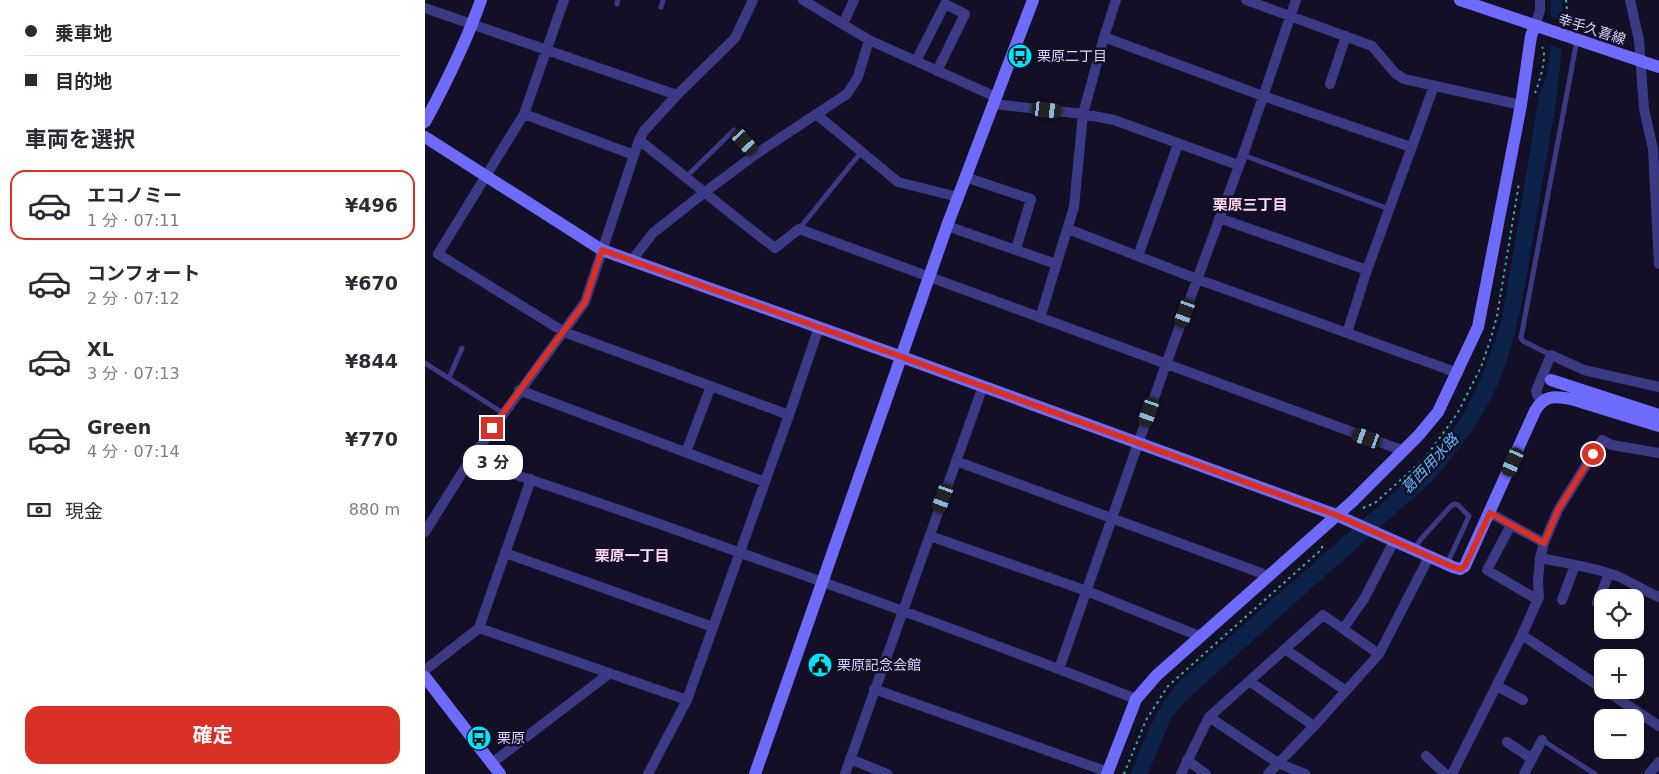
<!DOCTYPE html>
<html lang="ja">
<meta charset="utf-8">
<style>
:root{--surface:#fff;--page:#f2f2f3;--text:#2b2b33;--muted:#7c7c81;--line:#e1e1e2;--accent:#d93025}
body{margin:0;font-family:"DejaVu Sans","Noto Sans JP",sans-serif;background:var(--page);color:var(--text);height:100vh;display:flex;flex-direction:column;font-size:19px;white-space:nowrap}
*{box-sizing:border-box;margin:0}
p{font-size:16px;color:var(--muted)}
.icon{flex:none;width:28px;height:28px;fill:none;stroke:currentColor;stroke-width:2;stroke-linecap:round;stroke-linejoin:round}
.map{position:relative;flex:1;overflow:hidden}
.sheet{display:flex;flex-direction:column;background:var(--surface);width:425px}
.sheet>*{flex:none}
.guide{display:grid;align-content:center;height:110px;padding:0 25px;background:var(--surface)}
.controls{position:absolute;left:1169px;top:589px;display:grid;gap:10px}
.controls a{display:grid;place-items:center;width:50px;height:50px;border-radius:10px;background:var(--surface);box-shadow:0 2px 12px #0003;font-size:25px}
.end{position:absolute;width:22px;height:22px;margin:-11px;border:6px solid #d93025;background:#fff;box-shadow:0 0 0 2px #fff}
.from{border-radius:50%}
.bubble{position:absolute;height:35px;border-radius:15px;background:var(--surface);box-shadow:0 2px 12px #0003;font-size:16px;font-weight:700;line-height:35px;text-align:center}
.car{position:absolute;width:15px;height:30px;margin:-15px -8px;border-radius:6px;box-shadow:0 0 4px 1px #0007;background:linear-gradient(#222 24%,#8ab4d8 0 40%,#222 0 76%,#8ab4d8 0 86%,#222 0)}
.guide b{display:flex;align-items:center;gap:18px;height:48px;font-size:19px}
.guide b+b{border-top:1px solid var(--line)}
.guide i{width:12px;height:12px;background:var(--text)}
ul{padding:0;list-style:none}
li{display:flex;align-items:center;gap:15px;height:70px;margin:0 10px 8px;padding:0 15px;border:2px solid transparent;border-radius:15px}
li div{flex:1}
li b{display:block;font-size:19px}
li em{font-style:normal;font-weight:700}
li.on{border-color:var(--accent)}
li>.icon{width:45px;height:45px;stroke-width:1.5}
h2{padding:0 25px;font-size:22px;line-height:60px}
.pay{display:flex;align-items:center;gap:12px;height:55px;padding:0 25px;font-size:19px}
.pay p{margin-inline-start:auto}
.primary-button{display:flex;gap:10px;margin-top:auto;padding:10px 25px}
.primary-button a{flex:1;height:58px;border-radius:15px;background:var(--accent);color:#fff;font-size:20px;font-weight:700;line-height:58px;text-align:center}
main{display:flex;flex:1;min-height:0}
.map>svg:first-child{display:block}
.water{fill:#0c2248}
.pier{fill:#130f26}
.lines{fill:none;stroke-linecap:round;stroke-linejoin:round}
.path{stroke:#2fb8b0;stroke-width:2;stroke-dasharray:2.5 4;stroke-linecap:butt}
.lane{stroke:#3d3a85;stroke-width:5}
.street{stroke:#3d3a85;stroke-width:10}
.secondary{stroke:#6f6bff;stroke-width:12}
.route{stroke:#d93025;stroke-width:6}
.labels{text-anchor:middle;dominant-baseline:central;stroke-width:5;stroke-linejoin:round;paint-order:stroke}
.street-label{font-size:14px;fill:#d9d4ff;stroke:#130f26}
.poi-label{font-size:14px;fill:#d9d4ff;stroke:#130f26;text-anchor:start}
.neighbourhood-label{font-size:15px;font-weight:bold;fill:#ffd6f0;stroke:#130f26}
.water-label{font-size:15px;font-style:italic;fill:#62b6ff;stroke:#130f26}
</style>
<main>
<section class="sheet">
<div class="guide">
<b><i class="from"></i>乗車地</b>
<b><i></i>目的地</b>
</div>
<h2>車両を選択</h2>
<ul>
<li class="on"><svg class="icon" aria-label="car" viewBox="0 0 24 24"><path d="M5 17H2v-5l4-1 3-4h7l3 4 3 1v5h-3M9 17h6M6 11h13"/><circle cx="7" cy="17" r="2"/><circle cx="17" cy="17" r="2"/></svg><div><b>エコノミー</b><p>1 分 · 07:11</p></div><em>¥496</em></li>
<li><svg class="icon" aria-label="car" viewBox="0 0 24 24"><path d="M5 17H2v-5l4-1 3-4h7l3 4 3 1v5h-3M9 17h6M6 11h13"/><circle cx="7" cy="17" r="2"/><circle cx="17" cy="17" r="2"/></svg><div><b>コンフォート</b><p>2 分 · 07:12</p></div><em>¥670</em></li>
<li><svg class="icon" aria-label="car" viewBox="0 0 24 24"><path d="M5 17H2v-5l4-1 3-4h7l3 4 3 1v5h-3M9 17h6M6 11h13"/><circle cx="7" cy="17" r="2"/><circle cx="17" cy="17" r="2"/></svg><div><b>XL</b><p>3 分 · 07:13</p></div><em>¥844</em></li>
<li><svg class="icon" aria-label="car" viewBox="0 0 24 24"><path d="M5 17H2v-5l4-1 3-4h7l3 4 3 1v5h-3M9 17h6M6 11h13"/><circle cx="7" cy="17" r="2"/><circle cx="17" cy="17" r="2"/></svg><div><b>Green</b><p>4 分 · 07:14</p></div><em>¥770</em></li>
</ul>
<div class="pay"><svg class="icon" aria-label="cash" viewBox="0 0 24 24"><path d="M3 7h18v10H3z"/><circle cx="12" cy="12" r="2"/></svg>現金<p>880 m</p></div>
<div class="primary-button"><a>確定</a></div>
</section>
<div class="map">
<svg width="1234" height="774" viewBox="0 0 1234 774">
<rect width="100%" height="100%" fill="#130f26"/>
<!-- water -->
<path class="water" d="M1125,0H1137C1141,69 1123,146 1112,214C1102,271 1095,331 1073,384C1057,420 1033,451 1007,481L759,702L746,718L723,774H705C719,741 730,708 755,681L1001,464L1020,441L1039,413L1056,379L1071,337L1077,317L1091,237L1114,95C1128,67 1127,30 1125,0Z"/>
<!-- pier -->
<path class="pier" d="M1123,15L1140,21L1138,50L1123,44Z"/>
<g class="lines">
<!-- path -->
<path class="path" d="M1141,0L1143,19L1148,22L1149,27
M1110,93C1114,83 1123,55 1117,47
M938,508L950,503L1000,458L1032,414L1056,367L1065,341L1072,316L1094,183
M699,774L721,720L743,686L897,549V545"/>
<!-- lane -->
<path class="lane" d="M192,4L193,0
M236,7L238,0
M818,155L964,209
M261,177L309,130L331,154
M374,229L437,151
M1126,355L1098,341L1096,338L1152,40
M0,363L78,413
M24,378L37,348
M990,548L996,539L1026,506L1029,504L1033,505L1044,516L1022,564
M1117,740L1170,774"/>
<!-- street -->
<path class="street" d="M139,0L99,114L13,254L139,332L364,415
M378,0L444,40L571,97
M821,0L947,46L970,73L979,79L1096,105
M1205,0L1214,40L1219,109L1228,149L1234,264
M0,8L252,95
M418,24L429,0
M1110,26L1115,10V0
M679,37L838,96L986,147
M491,61L520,4L540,14L512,71
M905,84L921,36
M569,104L658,114L689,120L813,165
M99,114L209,155
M391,114L473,182L533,197
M214,140C260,176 304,213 350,248L374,229L979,451
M540,177L606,199L591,249
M794,218L942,270
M522,226L631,264
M643,229L772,279L1033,373
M713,256L753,144
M207,260L228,233L280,192L331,154L422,94L433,77L444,40
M615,318L649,207L658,114L679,37L691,0
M922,333L942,270L1009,86
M94,390L340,482
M1117,401L1112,395L1111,391L1126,355L1159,370L1234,387
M261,452L286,386
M45,460C135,488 224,520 313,552C447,599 579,647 711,699
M531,461L836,573L842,577
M1065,513L1119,543
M1086,525L1062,570L1113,600
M0,532L45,460L160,302L214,140L219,131L252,95L310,38L328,0
M505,536L662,591L774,636
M80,553L288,627
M1115,558C1140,563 1168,567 1192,576C1206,582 1219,591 1234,597
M1137,600L1150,565
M1172,603L1184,574
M54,628L262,700
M918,629L939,599L969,541
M1097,635L1178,689
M860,649L921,691
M634,669L741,364L818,155L871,0
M0,670L54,628L106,479
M824,681L889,726
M1072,686L1098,700
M449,689L683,772
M1180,690L1234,726
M784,717L853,763L880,774
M1082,742L1107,759
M1001,756L1020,774
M425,759L462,774
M762,760L781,774
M67,763L185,673
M223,774L262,700L364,415L394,327
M420,774L558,386
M756,774L784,717L898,615L954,654
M843,774L892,723L954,654L1004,557
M1027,774L1097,635L1114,597L1113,581L1115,558L1119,543L1133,510L1177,440L1187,445L1234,453
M1099,774L1117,740
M1224,774L1234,762"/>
<!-- secondary -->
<path class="secondary" d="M1035,0L1234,67
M0,122C21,83 41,43 56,0
M0,137L177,250L477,357L911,515L1028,567L1035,569L1040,566L1043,559L1110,411C1119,395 1129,396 1146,399L1234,426
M1126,380L1234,415
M0,677L75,774
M330,774L522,226L608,0
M682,774L711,699L732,675L928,501L993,436L1013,412L1053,327L1096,105L1106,36L1110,26"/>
</g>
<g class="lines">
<!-- route -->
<path class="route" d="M67,428L160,302L177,250L477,357L911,515L1028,567L1036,569L1040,566L1065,513L1119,543L1133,510L1168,454"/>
</g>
<!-- icons -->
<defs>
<symbol id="bus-disc" viewBox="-11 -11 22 22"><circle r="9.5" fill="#00e5ff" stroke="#130f26"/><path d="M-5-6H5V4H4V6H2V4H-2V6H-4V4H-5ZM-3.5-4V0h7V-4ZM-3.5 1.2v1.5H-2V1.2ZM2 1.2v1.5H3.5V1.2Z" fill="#111"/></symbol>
<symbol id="civic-disc" viewBox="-11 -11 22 22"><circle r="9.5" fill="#00e5ff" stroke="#130f26"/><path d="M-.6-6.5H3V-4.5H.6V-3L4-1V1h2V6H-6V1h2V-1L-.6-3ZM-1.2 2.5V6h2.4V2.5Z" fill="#111"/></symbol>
</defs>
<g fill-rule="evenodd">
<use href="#bus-disc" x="581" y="42" width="28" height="28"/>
<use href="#civic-disc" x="381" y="651" width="28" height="28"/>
<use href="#bus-disc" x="40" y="724" width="28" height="28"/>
</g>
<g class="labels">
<!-- street labels -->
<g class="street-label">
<text transform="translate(1167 29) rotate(18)">幸手久喜線</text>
</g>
<!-- poi labels -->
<g class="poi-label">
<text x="612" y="56">栗原二丁目</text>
<text x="412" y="665">栗原記念会館</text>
<text x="72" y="738">栗原</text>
</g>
<!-- neighbourhood labels -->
<g class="neighbourhood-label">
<text x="825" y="205">栗原三丁目</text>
<text x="207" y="556">栗原一丁目</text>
</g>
<!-- water labels -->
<g class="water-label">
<text transform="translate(1005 464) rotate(-47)">葛西用水路</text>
</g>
</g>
</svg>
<div class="controls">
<a><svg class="icon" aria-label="locate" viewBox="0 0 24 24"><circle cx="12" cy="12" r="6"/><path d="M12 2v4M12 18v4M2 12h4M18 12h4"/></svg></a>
<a>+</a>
<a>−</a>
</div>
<i class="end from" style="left:1168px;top:454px"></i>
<i class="end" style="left:67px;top:428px"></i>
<div class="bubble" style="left:38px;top:445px;width:60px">3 分</div>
<i class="car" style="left:622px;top:110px;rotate:97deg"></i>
<i class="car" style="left:320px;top:142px;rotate:138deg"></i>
<i class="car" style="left:760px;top:313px;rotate:200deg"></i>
<i class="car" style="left:724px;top:412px;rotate:199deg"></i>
<i class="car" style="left:942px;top:438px;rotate:290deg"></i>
<i class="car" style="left:1088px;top:462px;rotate:204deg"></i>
<i class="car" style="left:518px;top:498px;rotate:200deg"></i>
</div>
</main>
